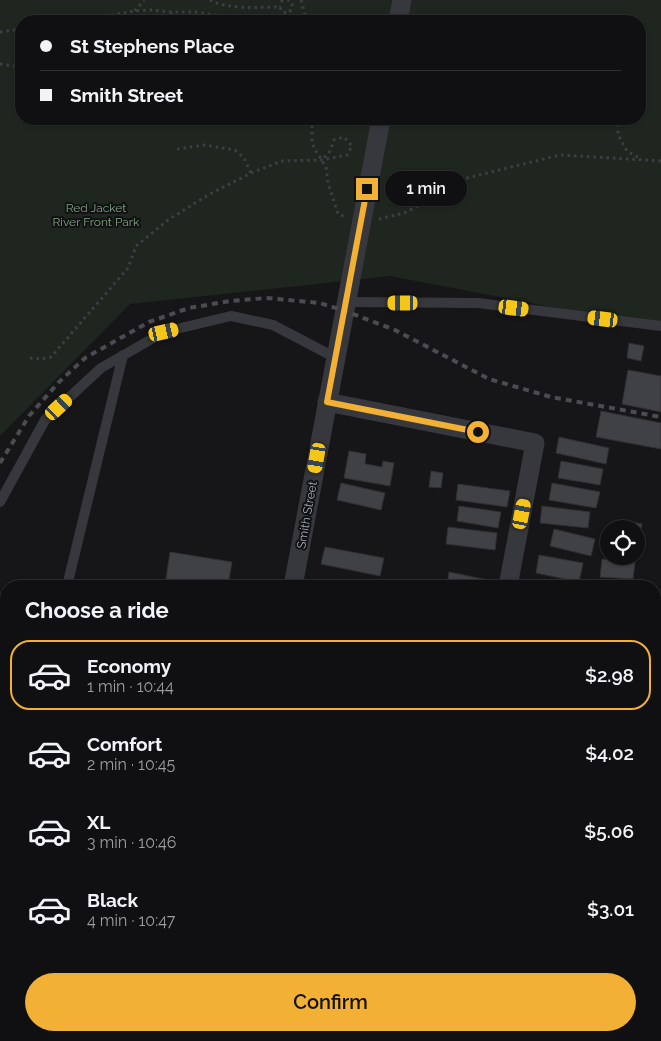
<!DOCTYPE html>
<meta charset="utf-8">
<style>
:root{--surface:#101012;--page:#19191b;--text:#f1f3f6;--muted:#9c9d9f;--line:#303032;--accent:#f2b134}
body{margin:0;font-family:Raleway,sans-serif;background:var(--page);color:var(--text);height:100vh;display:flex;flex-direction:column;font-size:19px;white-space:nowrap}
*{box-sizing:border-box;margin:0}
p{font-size:16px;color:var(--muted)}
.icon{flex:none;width:28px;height:28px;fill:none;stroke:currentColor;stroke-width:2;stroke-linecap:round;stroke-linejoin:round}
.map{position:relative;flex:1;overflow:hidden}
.details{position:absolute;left:0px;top:580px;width:661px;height:461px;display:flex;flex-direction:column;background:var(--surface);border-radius:20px 20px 0 0;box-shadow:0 1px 4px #0004,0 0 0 1px var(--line)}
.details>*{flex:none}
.hud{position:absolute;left:15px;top:15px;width:631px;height:110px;border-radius:20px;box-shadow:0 1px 4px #0004,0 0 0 1px var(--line);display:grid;align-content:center;height:110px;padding:0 25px;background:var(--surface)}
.controls{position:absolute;left:600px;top:520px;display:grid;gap:10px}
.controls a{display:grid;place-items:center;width:45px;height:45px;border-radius:50%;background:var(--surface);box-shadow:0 1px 4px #0004,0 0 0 1px var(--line);font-size:25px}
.end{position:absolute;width:22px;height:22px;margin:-11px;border:6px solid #f2b134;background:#111;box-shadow:0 0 0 2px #111}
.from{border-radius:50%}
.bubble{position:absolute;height:35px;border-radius:18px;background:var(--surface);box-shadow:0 1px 4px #0004,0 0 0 1px var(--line);font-size:16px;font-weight:600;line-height:35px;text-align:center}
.car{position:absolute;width:15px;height:30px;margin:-15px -8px;border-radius:6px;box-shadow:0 0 4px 1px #0007;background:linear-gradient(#f5c518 24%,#345 0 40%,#f5c518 0 76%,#345 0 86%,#f5c518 0)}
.hud b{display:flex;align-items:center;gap:18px;height:48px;font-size:19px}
.hud b+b{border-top:1px solid var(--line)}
.hud i{width:12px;height:12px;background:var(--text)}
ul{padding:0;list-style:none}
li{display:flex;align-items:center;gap:15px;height:70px;margin:0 10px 8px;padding:0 15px;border:2px solid transparent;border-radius:20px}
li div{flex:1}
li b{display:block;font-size:19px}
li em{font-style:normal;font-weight:600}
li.on{border-color:var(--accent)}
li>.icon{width:45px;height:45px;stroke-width:1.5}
h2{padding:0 25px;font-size:22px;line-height:60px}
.button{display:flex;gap:10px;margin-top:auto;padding:10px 25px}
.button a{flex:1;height:58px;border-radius:30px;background:var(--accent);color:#111;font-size:20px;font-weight:600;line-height:58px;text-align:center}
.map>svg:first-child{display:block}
.green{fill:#1e261f;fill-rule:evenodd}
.building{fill:#404145;stroke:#303034}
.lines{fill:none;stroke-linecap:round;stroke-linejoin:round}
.path{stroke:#3d3f44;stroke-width:3;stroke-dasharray:2.5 4;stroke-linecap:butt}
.service{stroke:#37383d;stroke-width:10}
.minor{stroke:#37383d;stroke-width:19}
.tertiary{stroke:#37383d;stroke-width:24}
.rail{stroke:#4a4c52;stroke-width:4;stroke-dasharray:6 5;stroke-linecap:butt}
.route{stroke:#f2b134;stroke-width:6}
.labels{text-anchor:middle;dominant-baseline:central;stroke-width:4;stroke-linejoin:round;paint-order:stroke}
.park-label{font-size:12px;fill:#7fa381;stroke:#111113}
.street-label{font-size:12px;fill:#a8adb8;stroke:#111113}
</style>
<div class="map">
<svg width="661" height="1041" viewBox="0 0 661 1041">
<rect width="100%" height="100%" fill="#161618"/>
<!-- green -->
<path class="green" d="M0,0H661V328L390,276L130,304L0,436ZM21,21H640V119H21Z"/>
<!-- building -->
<path class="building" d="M629,343L644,346L641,361L627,358Z
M628,370L661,376V412L622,404Z
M601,411L661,423V449L596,437Z
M559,437L609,448L606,464L556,453Z
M349,451L366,454L365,464L382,467L383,461L394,463L390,486L344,478Z
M561,461L603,469L600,485L558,478Z
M431,471L443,473L441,488L429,487Z
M341,483L385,493L381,510L337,500Z
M552,483L600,492L596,508L549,500Z
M458,484L510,491L507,507L456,500Z
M459,506L501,512L498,528L457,521Z
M542,506L590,512L588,528L540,523Z
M626,521L642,524L638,545H636V529H625Z
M448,527L497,533L495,550L446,544Z
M554,529L595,539L591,556L550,546Z
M325,547L384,558L380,576L321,564Z
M170,552L232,562L228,586H165Z
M539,555L583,563L579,582L536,573Z
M602,559L635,562L633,579L600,577Z
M449,572L488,580L487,586H447Z
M661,849V877L656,876Z
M655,944L661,945V973L655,1004Z
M655,1026L661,1028V1041H642L634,1039L635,1035H655Z
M242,1035H253L281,1041H240Z
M595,1038V1041H546V1040Z"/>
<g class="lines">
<!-- path -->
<path class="path" d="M210,0C228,10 259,7 280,7L282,12L288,13L292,9V4L289,0L282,1L280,7
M301,0L305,15L303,21
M135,11L144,0
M171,12L172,21
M79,21L134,11L151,10L171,12H195L255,21
M371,21L375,15
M0,32L21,29
M0,64L21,67
M311,119L312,124V142L314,148L326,167L328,183L338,214L346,217
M620,119L618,120V135L627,151L641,159
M177,149L204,145L235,150L244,158L251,173
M379,219L404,213L441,195L463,179L560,155L661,161
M30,358L41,359L51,357L128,268L136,246L168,220L208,195L251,173L282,161L322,160L347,155L352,146L344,137L334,140L330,151L322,160"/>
<!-- service -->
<path class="service" d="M347,302L478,303L661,326
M0,502L45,420L101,368L164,332L231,316L273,325L336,358
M67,586L123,355
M0,670L6,668"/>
<!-- minor -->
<path class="minor" d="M398,21L402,0
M327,402L535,443L508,586
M293,586L381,119
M0,992L6,960
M618,1041L619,1035"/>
<!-- tertiary -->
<path class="tertiary" d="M0,791L6,793
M655,917L661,919
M206,1041L207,1035"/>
<!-- rail -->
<path class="rail" d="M0,463L29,416L59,382L85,358L149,322L189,308L230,301L266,298L320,303L345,311L395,330L489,379L551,397L661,417"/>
</g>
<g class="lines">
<!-- route -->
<path class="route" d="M367,189L327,402L478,432"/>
</g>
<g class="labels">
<!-- park labels -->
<g class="park-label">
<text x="96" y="208">Red Jacket<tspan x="96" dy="14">River Front Park</tspan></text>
</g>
<!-- street labels -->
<g class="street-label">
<text transform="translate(307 515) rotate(-80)">Smith Street</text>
</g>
</g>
</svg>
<div class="controls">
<a><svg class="icon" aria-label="locate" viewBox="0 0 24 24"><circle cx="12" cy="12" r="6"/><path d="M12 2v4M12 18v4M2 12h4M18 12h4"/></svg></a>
</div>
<i class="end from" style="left:478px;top:432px"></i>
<i class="end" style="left:367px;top:189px"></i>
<div class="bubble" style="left:385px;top:171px;width:82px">1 min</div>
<i class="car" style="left:403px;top:303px;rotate:270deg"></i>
<i class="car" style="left:514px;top:308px;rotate:97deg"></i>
<i class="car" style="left:603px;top:319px;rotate:277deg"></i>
<i class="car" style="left:164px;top:332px;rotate:77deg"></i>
<i class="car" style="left:59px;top:407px;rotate:47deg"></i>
<i class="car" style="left:317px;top:458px;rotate:190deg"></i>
<i class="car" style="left:522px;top:514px;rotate:11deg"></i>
<div class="hud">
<b><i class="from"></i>St Stephens Place</b>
<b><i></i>Smith Street</b>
</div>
<section class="details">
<h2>Choose a ride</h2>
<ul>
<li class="on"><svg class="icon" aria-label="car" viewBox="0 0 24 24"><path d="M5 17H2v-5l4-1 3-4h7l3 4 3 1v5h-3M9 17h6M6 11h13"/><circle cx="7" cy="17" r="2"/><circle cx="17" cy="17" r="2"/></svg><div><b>Economy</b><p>1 min · 10:44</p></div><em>$2.98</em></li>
<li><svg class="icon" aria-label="car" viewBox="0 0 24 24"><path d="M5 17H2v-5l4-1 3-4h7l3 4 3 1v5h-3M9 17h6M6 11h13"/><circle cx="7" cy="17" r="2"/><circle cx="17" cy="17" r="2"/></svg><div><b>Comfort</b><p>2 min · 10:45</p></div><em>$4.02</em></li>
<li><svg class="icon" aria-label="car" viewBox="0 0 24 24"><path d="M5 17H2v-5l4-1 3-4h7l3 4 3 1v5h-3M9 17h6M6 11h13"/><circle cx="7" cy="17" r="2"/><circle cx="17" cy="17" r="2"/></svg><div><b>XL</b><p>3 min · 10:46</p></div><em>$5.06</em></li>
<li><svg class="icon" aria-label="car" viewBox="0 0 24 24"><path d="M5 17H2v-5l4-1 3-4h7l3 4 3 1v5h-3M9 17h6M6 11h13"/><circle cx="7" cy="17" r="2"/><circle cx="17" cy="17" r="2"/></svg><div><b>Black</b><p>4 min · 10:47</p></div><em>$3.01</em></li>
</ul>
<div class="button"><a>Confirm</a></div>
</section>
</div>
